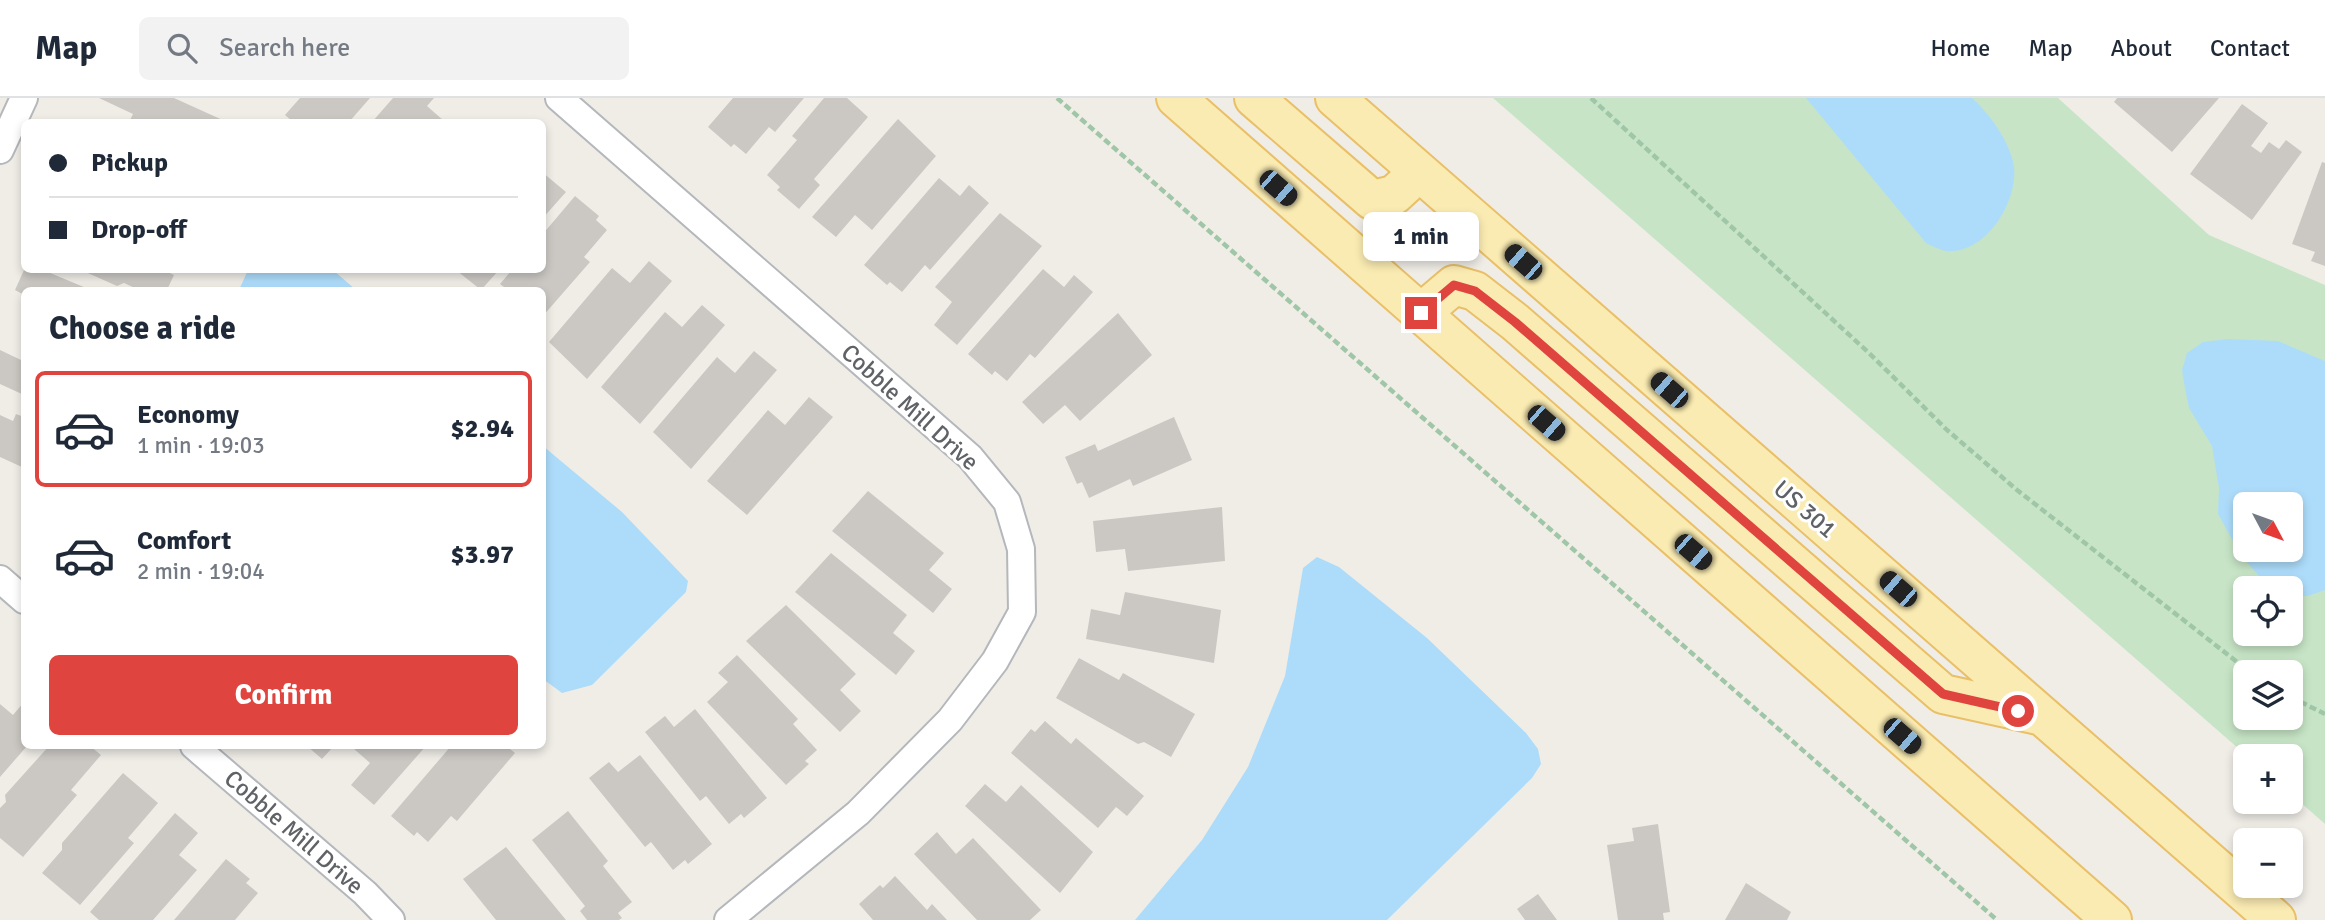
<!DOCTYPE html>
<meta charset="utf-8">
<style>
:root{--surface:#fff;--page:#f2f2f3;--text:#1f2937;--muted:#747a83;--line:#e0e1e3;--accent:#df443e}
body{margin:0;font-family:Signika,sans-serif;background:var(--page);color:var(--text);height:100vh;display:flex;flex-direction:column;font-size:26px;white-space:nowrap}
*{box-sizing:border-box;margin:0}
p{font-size:23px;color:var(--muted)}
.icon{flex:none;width:38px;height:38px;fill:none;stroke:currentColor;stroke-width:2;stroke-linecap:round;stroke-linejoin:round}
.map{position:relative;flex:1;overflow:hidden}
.side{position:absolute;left:21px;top:189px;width:525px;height:462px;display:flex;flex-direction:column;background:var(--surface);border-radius:10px;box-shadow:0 4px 10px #0003}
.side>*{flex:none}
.banner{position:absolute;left:21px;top:21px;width:525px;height:154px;border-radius:10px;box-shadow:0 4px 10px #0003;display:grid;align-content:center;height:154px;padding:0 28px;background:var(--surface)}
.needle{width:46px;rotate:131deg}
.buttons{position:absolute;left:2233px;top:394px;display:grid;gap:14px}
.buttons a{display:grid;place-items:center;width:70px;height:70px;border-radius:10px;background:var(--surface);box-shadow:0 4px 10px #0003;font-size:35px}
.end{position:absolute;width:32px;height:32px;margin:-16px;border:9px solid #df443e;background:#fff;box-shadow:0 0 0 4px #fff}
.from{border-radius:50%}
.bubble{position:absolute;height:49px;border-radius:10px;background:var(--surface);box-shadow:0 4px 10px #0003;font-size:23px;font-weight:700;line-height:49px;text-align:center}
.car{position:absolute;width:21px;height:42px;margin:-21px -10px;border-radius:9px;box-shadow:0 0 5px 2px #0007;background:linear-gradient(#222 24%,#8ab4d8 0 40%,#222 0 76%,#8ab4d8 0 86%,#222 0)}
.banner b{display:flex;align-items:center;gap:24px;height:66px;font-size:26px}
.banner b+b{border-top:2px solid var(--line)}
.banner i{width:18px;height:18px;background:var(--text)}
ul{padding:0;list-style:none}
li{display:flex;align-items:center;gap:21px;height:116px;margin:0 14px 10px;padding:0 14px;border:4px solid transparent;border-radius:10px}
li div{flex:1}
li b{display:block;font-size:26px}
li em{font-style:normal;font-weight:700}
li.active{border-color:var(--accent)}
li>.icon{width:63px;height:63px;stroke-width:1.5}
h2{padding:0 28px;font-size:32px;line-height:84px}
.button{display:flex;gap:14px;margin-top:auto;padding:14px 28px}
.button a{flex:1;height:80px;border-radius:10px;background:var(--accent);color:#fff;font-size:28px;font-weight:700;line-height:80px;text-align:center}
header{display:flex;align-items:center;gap:42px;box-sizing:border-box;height:98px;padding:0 35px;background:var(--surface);border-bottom:2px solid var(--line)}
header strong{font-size:33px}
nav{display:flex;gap:38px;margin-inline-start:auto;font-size:24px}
.search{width:490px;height:63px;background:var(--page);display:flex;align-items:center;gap:18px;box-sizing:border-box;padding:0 24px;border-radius:10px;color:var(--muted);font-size:26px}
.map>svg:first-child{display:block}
.green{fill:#c7e5c6;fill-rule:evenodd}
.water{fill:#addcfa;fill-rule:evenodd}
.building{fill:#cbc8c4}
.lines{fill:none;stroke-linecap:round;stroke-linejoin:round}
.minor-casing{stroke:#b4b7bb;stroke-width:30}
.primary-casing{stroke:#e9bf67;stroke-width:42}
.path{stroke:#a0c6a8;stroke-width:4.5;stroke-dasharray:7 3.5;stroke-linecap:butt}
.minor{stroke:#fff;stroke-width:26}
.primary{stroke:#faebb2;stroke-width:38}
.route{stroke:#df443e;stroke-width:9}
.labels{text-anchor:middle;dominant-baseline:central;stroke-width:6;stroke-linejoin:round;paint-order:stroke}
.street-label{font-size:24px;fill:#5f6266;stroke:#fff}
</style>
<header>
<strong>Map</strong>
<div class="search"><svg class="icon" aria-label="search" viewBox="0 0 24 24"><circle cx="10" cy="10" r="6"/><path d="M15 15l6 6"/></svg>Search here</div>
<nav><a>Home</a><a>Map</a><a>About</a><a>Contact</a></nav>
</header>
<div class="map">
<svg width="2325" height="822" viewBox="0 0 2325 822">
<rect width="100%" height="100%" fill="#f0ede7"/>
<!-- green -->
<path class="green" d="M1493,0H2058L2209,137L2325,187V726L2291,696V658H2247ZM2245,406H2291V452H2245ZM2245,490H2291V536H2245ZM2245,574H2291V620H2245Z"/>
<!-- water -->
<path class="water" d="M1806,0H1972C1989,15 2011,45 2014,69C2018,103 1986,157 1946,153C1940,152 1932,148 1926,145Z
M248,172H333L356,192H239Z
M2228,241L2278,243L2325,263V492L2308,498L2291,497V490H2270L2242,459L2218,416L2219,390L2212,348L2189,310L2185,290L2182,272L2187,255L2203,244ZM2245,406H2291V452H2245Z
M543,348L622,414L688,483L686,494L592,587L562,595L543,581Z
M1317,459L1339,469L1427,540L1526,635L1538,651L1541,666L1532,680L1387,822H1135L1202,742L1248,669L1285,578L1303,470Z"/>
<!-- building -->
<path class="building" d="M99,0H174L227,24H129L133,16Z
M300,0H370L349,24H293L285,17Z
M393,0H434L427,8L444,23L372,24Z
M733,0H804L775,34L769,29L746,56L734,46L731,49L708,29Z
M824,0H847L868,19L814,81L820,87L799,111L777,92L780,89L767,77L797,42L792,38Z
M2117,0H2219L2172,54L2114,4Z
M2242,6L2268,25L2251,48L2261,55L2269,44L2279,51L2286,42L2302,54L2252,122L2190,76Z
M898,21L936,58L872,132L855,117L836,139L812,119Z
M2322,64L2325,65V168L2311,163L2315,154L2292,146Z
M542,74L566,94L542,121Z
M939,80L960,98L969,87L989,105L930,172L925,167L902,194L890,184L887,187L864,167Z
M575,98L599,118L596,122L607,132L584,159L590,164L542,219V192H508L500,186L512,172H542V137Z
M1000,115L1042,148L957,247L934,227L952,204L935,189Z
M649,163L672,183L587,281L549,244L612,170L630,185Z
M1043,171L1064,189L1074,177L1093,194L1035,260L1030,256L1007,283L995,273L992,277L968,256Z
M24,172H43L91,192H24V197L15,192Z
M81,172H163L174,177L167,192H139L124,185L117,188Z
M456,172H499L481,192Z
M702,207L725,227L640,326L601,289L665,214L682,229Z
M1118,215L1152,257L1080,323L1065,307L1043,326L1022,304Z
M0,252L21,262L24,255V297L0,286Z
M754,253L777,272L691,371L653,334L717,259L735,275Z
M809,299L833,319L747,417L707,383L768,312L785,327Z
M16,316L24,319V370L0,359V317L13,323Z
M1174,319L1192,362L1133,388L1130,381L1089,400L1082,384L1077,386L1065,359L1095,346L1098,353Z
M868,393L944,455L929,472L952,491L933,515L832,433Z
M1222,409L1225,463L1128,473L1125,451L1096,454L1093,423Z
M831,455L907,517L893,535L915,553L896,577L795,494Z
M1125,494L1221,512L1214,565L1086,541L1091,511L1120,517Z
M786,507L856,576L840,592L861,613L840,634L746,543Z
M737,557L798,621L793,626L817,652L805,663L809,666L786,687L707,604L728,584L718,575Z
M1079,560L1119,582L1123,575L1195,616L1171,659L1144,644L1138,646L1056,600Z
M24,604V648H27L0,679V606L13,617Z
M695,611L767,700L744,720L741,716L729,726L706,698L700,703L645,634L665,618L674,629Z
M1045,623L1071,646L1076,640L1144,698L1127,718L1116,709L1098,730L1011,655L1031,631L1035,634Z
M49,648H90L101,657L71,692L77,697L23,759L0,740V710L6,704L5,697Z
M307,648H334L322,661Z
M354,648H426L374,707L351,687L370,665L353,650Z
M451,648H506L515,655L457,723L451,718L428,744L417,734L414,738L391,718Z
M640,657L712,746L688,766L685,762L673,772L651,744L645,749L589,680L609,664L618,674Z
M123,675L158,705L128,740L134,745L80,807L42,775L62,752V745Z
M985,686L1006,704L1021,687L1093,754L1060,795L965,708Z
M568,713L608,763L603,768L632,804L618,815L622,820L619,822H587L580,813L585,808L532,742Z
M175,715L198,735L179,757L197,772L153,822H99L90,814Z
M1658,726L1670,814L1663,815L1664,822H1618L1607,747L1634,743L1632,730Z
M937,734L956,756L973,740L1041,812L1030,822H977L914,756Z
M506,749L566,822H496L463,781Z
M226,761L250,781L246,785L258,795L235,822H174Z
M895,778L927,812L932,806L947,822H873L859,806L880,787L883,790Z
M1746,785L1791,814L1787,822H1725Z
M1538,796L1557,822H1525L1517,811Z"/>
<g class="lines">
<defs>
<path id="minor" d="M559,0L970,359L1007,404L1021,451L1022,514L995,563L950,622L858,715L728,822
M0,52L24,0
M0,481L24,502
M194,648L365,795L391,822"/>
<path id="primary" d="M1176,0L2112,822
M1254,0L1372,102L1394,97L1419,74
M1335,0L2276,822
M1421,215L1454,187L1475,193L1515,224L1943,596L2038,617"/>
</defs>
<!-- minor casing -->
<use href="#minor" class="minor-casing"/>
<!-- primary casing -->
<use href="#primary" class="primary-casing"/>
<!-- path -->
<path class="path" d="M1057,0L1997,822
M1591,0L1869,255L1947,332L2017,392L2250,574
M2291,599L2325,616"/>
<!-- minor -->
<use href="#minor" class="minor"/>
<!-- primary -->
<use href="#primary" class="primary"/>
</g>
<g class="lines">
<!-- route -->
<path class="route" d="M1421,215L1454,187L1475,193L1515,224L1943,596L2018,613"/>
</g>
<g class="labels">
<!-- street labels -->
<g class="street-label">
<text transform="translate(910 309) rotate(42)">Cobble Mill Drive</text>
<text transform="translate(1805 411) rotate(41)">US 301</text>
<text transform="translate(294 734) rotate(41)">Cobble Mill Drive</text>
</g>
</g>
</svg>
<div class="buttons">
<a><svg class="needle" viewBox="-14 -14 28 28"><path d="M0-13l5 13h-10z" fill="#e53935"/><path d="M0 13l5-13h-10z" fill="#747a83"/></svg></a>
<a><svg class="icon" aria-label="locate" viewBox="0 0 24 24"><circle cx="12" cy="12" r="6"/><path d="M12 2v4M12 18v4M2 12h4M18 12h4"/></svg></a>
<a><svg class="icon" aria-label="layers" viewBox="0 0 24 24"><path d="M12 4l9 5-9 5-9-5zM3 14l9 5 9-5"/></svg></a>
<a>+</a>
<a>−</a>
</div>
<i class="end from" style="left:2018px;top:613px"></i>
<i class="end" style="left:1421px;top:215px"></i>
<div class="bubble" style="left:1363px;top:114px;width:116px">1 min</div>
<i class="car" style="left:1278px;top:90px;rotate:131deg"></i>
<i class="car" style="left:1523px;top:164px;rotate:311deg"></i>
<i class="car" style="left:1669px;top:292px;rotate:311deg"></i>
<i class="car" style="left:1546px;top:325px;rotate:131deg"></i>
<i class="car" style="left:1693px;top:454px;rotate:131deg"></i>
<i class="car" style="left:1898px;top:491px;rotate:311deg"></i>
<i class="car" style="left:1902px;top:638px;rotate:131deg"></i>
<div class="banner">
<b><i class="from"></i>Pickup</b>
<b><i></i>Drop-off</b>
</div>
<section class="side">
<h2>Choose a ride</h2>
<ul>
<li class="active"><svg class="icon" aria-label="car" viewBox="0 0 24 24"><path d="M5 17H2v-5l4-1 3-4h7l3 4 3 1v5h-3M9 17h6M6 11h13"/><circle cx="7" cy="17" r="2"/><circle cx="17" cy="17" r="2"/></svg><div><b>Economy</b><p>1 min · 19:03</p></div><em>$2.94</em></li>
<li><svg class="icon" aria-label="car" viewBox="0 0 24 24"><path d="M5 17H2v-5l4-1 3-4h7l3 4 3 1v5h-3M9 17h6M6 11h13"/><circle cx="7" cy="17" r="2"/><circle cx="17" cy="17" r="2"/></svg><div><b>Comfort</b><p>2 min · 19:04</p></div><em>$3.97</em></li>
</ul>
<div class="button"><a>Confirm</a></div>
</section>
</div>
